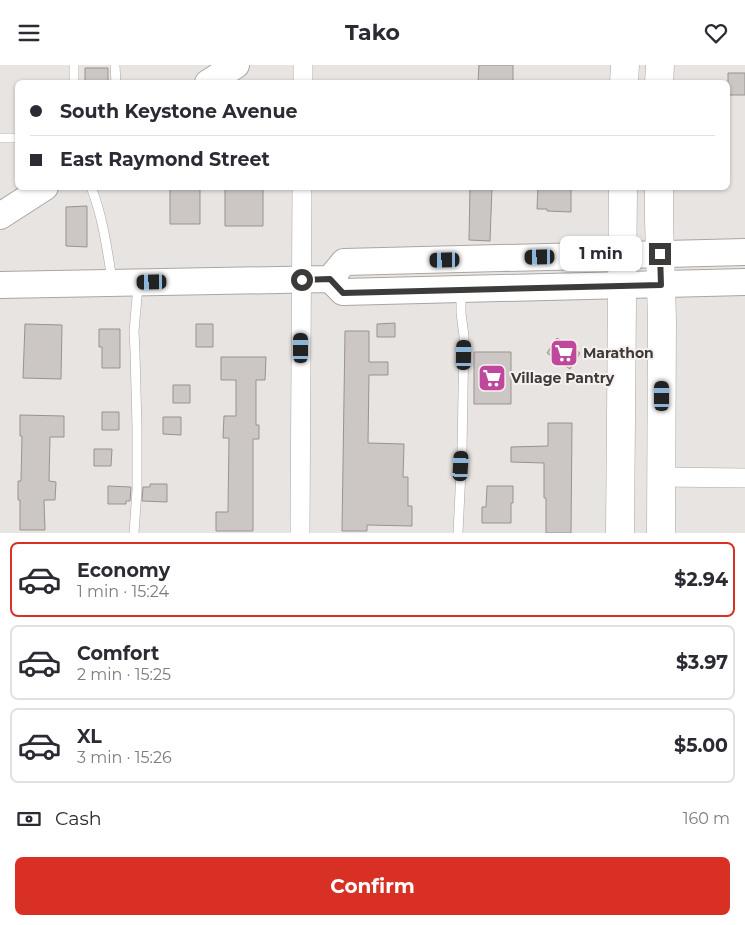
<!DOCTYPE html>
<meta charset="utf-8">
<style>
:root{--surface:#fff;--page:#f2f2f3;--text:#2b2b33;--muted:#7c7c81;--line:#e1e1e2;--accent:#d93025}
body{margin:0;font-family:Montserrat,sans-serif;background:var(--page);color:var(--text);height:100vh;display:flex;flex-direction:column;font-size:19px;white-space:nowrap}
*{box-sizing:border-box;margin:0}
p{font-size:16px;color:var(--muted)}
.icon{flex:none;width:28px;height:28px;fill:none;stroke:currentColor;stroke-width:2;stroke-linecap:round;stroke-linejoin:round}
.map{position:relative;height:468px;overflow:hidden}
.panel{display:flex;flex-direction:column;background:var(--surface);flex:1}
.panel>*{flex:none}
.top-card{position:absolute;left:15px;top:15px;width:715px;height:110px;border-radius:8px;box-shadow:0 1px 4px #0004;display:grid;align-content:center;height:110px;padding:0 15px;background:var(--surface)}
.end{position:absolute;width:22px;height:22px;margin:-11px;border:6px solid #3d3b3a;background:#fff;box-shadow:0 0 0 2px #fff}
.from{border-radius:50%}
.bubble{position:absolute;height:35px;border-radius:8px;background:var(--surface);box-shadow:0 1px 4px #0004;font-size:16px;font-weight:700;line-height:35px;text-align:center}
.car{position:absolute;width:15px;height:30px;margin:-15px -8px;border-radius:6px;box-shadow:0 0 4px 1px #0007;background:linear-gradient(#222 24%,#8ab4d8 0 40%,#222 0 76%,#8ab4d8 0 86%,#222 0)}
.top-card b{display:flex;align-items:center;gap:18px;height:48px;font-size:19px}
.top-card b+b{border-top:1px solid var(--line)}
.top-card i{width:12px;height:12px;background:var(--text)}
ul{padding:9px 0 0;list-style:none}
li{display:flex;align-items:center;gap:15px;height:75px;margin:0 10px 8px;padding:0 5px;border:2px solid var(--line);border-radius:8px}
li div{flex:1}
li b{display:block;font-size:19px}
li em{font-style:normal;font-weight:700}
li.active{border-color:var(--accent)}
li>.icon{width:45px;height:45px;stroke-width:1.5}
.pay{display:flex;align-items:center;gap:12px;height:55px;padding:0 15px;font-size:19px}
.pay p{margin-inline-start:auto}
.cta{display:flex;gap:10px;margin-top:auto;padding:10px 15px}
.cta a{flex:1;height:58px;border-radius:8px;background:var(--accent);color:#fff;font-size:20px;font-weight:700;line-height:58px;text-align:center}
header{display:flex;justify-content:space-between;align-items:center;height:65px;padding:0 15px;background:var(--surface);font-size:22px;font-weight:700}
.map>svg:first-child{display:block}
.building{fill:#ccc7c5;stroke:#979390}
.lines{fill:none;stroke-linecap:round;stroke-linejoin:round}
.service-casing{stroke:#aba6a4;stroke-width:10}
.minor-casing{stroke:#aba6a4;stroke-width:20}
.secondary-casing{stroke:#aba6a4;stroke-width:28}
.primary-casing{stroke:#aba6a4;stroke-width:29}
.service{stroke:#fff;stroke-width:9}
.minor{stroke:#fff;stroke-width:19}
.secondary{stroke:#fff;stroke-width:26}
.primary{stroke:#fff;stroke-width:28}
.route{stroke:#3d3b3a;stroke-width:6}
.labels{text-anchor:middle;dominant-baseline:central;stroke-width:4;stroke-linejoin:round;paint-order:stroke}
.poi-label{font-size:14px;font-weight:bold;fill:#3d3b3a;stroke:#f6f1ee;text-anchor:start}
</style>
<header><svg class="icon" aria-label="menu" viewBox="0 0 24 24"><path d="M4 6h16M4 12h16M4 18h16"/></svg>Tako<svg class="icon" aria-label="heart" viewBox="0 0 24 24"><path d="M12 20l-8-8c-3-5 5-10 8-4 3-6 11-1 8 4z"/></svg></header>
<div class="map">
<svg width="745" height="468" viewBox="0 0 745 468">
<rect width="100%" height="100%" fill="#e8e4e1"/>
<!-- building -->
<path class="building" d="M479,0H513V18H478Z
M85,3H108V18H85Z
M728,8H745V30H728Z
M170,122H200V159H170Z
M225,122H263V161H225Z
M470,122H492L490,176L469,175Z
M538,122H571V147L547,146V144H537Z
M87,141V182L66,181V142Z
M395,258V272H377V259Z
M25,259L62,260L61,314L23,313Z
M196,259H213V282H196Z
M99,264H120V303H102V282H99Z
M345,266H369V297H388V310H369L368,378L404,379L403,412H408V441H412V461L367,460V466H342Z
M557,273L580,288L570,304L547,288Z
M474,287H511V339H474Z
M221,292H266L265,315H256V360H259V374H253V466H216V447H228L229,373H223L224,351H236V315H221Z
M173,320H190V338H173Z
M102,347H119V365H102Z
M20,350L64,351V372H50L49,416L56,417L55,435H44L45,465H20V435H18V416H21L22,371H20Z
M163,352H181V370L163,369Z
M548,358H572L571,468H546V433H544V398L511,397V382L548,381Z
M94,384H112L111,401H94Z
M150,419H167V437L142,436L143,422H150Z
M108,421L131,422L130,436H126V439H108Z
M487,421H513V438H511V458H482V442H486Z"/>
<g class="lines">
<defs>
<path id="service" d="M115,0L116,18
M74,18V0
M0,73H18
M91,122C103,152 107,184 112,215
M134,468L137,425V363L135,287L134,266L138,221
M458,468L462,385L464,271L461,248V225"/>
<path id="minor" d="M303,18V0
M662,412L745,413
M300,468L302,122"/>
<path id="secondary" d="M208,18L236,0
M0,151L45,122
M330,214L344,197L745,187
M0,220L330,214L343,227L745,217"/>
<path id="primary" d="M624,18L625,0
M659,18L660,0
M659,122V154L662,255L661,468
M620,468L623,122"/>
</defs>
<!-- service casing -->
<use href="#service" class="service-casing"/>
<!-- minor casing -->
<use href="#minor" class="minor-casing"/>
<!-- secondary casing -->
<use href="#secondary" class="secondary-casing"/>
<!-- primary casing -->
<use href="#primary" class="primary-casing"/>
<!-- service -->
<use href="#service" class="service"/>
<!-- minor -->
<use href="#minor" class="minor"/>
<!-- secondary -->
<use href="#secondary" class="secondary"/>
<!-- primary -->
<use href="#primary" class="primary"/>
</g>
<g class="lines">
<!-- route -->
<path class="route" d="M302,215L330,214L343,228L661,220L660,189"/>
</g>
<!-- icons -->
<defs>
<symbol id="supermarket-square" viewBox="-11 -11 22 22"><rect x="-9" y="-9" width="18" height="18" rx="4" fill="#bf489d" stroke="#f6f1ee"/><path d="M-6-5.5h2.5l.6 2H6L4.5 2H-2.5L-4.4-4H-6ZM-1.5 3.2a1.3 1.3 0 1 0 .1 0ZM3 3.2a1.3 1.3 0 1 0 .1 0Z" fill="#fff"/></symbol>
</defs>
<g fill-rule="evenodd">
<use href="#supermarket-square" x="548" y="272" width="32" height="32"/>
<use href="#supermarket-square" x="476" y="297" width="32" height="32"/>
</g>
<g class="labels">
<!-- poi labels -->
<g class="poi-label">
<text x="583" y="288">Marathon</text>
<text x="511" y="313">Village Pantry</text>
</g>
</g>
</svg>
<i class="end from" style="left:302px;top:215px"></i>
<i class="end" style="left:660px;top:189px"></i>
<div class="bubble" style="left:560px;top:171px;width:82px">1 min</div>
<i class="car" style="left:540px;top:192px;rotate:269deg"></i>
<i class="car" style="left:445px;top:195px;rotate:269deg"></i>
<i class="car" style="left:152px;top:217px;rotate:269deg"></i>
<i class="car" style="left:301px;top:283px;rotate:0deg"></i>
<i class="car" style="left:464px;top:290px;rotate:1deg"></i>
<i class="car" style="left:662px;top:331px;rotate:0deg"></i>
<i class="car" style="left:461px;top:401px;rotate:3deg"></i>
<div class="top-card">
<b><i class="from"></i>South Keystone Avenue</b>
<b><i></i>East Raymond Street</b>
</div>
</div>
<section class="panel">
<ul>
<li class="active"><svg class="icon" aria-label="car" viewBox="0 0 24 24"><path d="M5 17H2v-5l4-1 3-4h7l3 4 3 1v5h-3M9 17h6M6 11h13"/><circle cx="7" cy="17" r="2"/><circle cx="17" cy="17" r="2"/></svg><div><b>Economy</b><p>1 min · 15:24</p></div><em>$2.94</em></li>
<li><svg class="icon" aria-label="car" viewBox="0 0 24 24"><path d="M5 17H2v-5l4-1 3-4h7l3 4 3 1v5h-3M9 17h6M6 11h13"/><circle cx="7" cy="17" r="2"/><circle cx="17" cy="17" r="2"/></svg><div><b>Comfort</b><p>2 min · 15:25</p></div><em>$3.97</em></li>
<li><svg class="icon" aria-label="car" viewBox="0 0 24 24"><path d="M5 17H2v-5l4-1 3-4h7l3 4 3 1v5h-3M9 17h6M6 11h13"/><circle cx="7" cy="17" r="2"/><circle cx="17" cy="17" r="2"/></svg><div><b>XL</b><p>3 min · 15:26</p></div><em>$5.00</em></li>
</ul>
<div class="pay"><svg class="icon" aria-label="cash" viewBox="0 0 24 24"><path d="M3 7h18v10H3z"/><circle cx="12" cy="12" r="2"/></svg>Cash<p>160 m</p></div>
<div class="cta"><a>Confirm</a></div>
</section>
